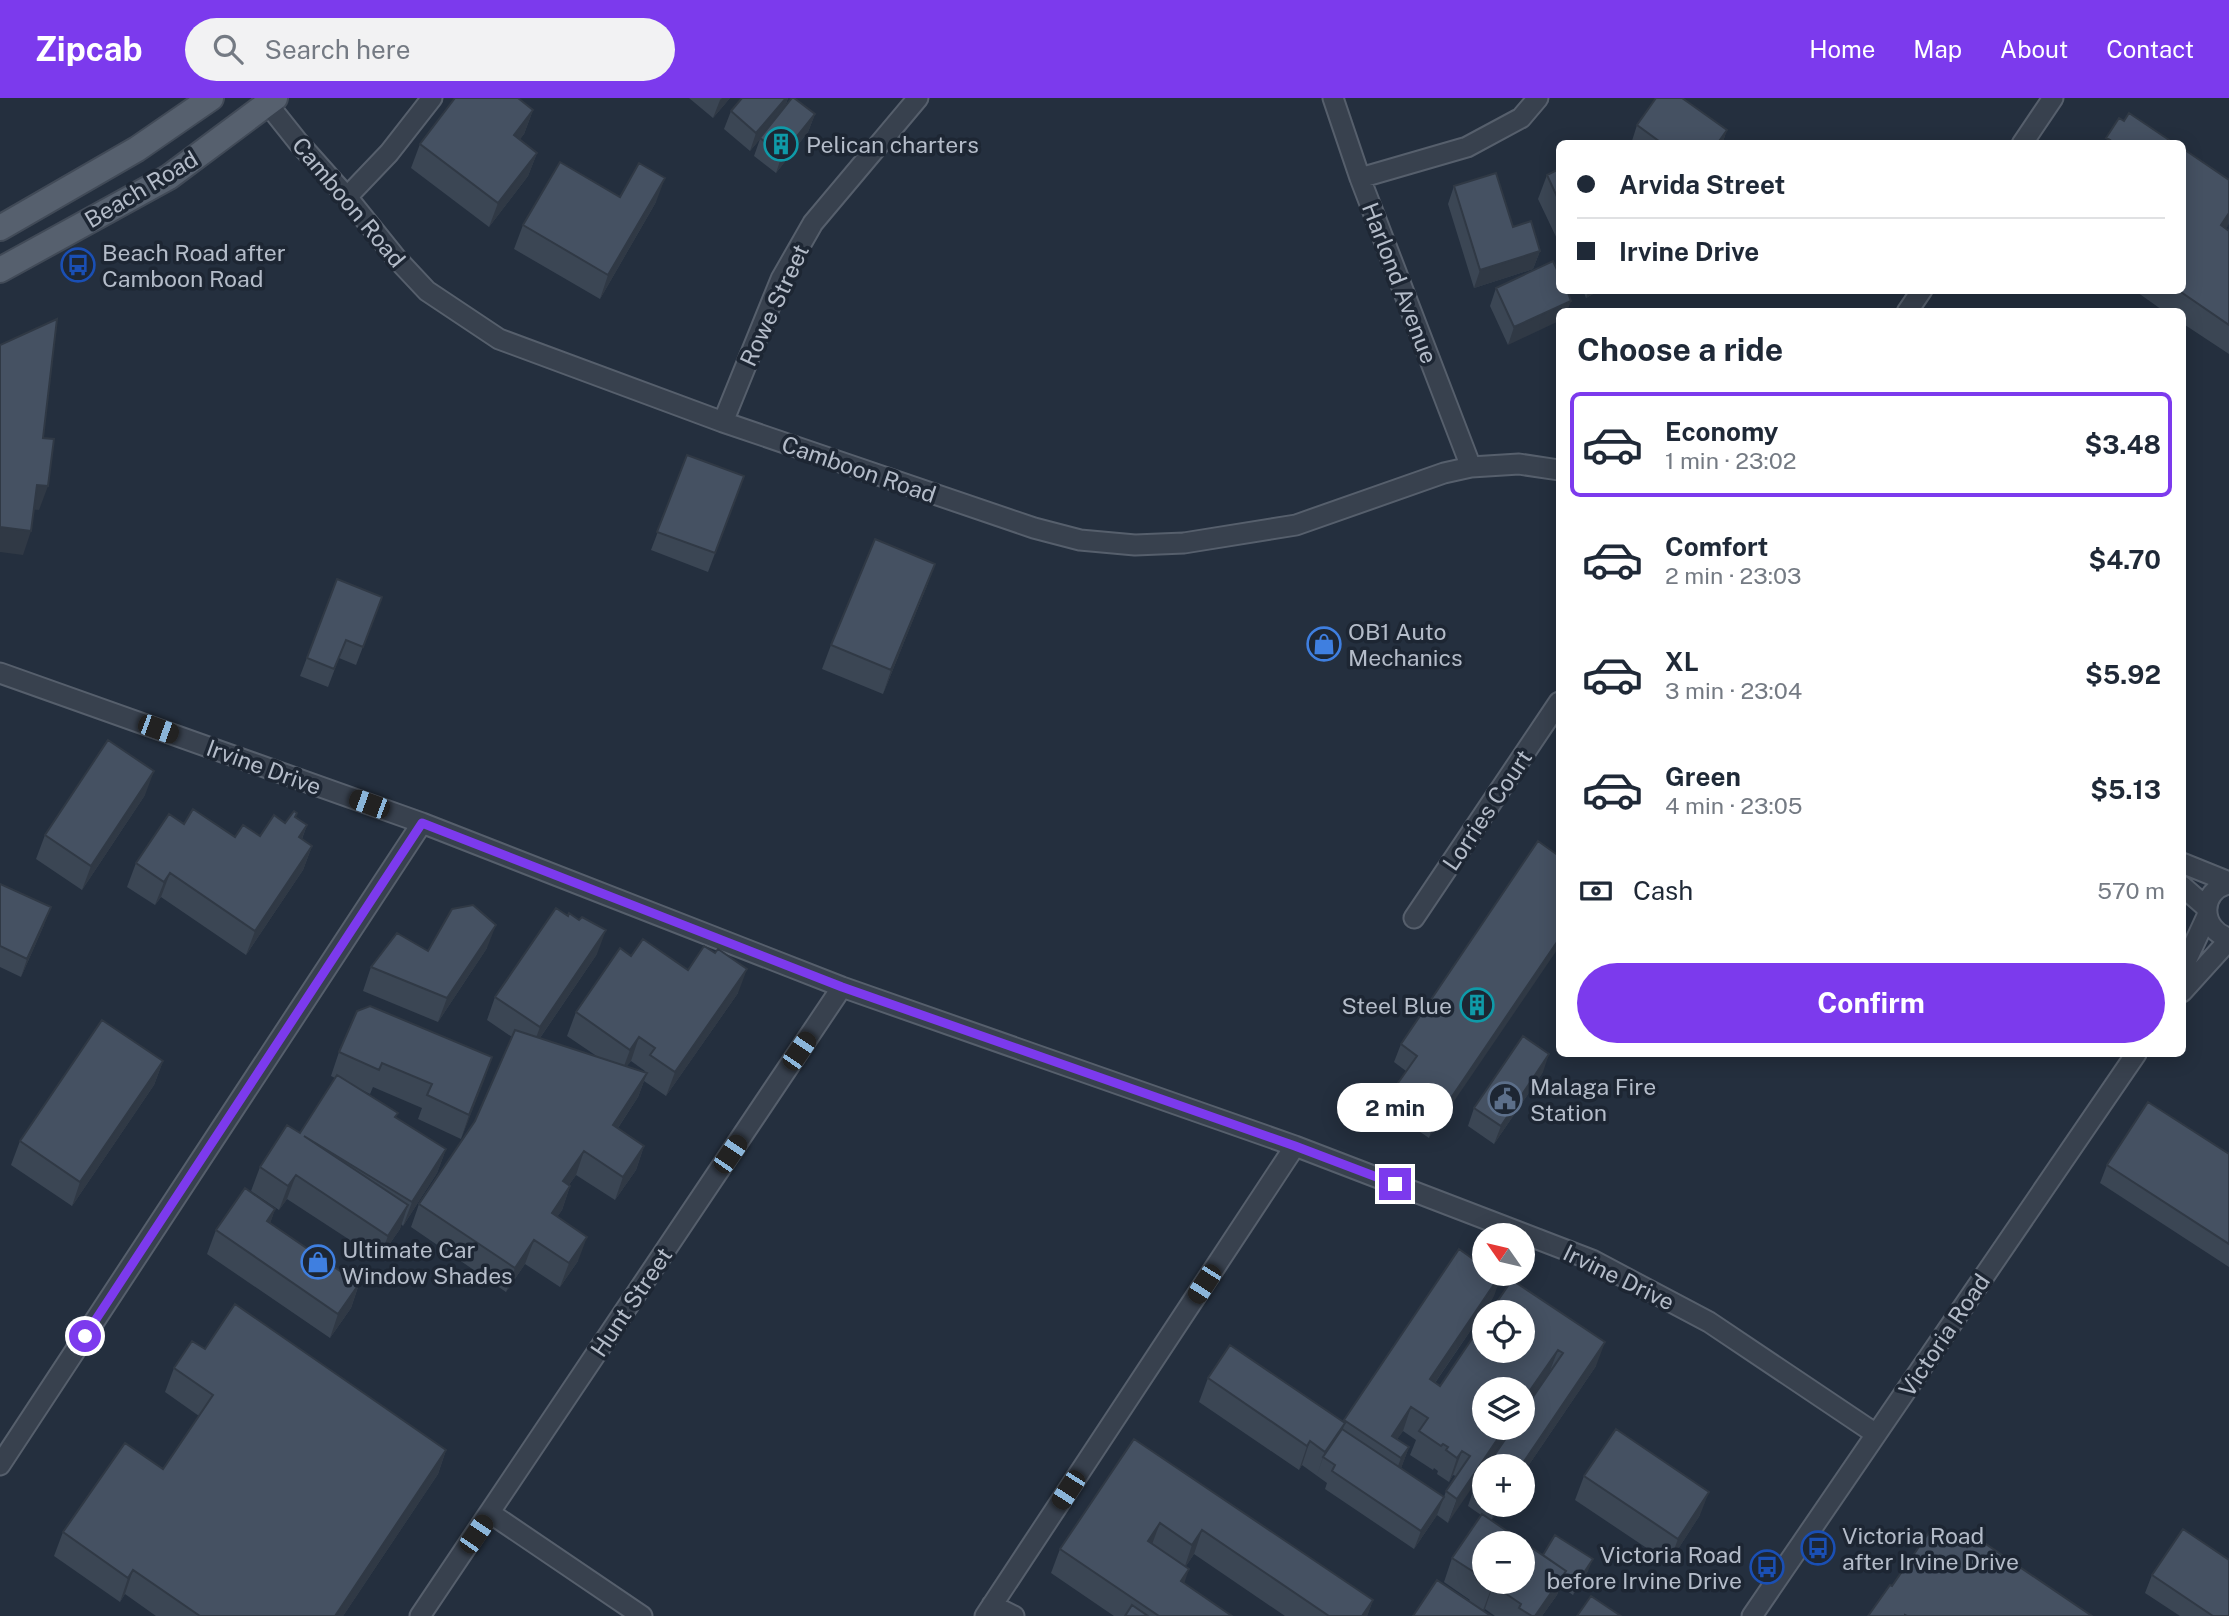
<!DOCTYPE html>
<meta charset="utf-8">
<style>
:root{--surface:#fff;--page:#f2f2f3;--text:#1f2937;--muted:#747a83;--line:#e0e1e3;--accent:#7c3aed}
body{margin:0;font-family:"Public Sans",sans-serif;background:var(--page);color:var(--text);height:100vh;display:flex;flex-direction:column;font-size:26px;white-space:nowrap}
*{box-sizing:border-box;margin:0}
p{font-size:23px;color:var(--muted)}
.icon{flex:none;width:38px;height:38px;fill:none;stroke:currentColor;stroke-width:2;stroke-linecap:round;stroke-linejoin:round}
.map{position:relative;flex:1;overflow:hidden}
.sheet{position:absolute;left:1556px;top:210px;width:630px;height:749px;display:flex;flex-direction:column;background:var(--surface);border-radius:10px;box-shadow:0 4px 18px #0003}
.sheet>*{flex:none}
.hud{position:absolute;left:1556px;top:42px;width:630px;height:154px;border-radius:10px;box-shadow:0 4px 18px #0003;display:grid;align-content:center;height:154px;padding:0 21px;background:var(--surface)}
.needle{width:46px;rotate:304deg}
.fabs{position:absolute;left:1472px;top:1125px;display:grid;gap:14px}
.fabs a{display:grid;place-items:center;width:63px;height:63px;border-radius:50%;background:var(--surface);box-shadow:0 4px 18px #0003;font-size:35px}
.end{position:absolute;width:32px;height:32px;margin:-16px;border:9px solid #7c3aed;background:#fff;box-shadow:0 0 0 4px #fff}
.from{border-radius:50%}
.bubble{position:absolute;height:49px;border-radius:24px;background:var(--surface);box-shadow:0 4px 18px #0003;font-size:23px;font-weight:700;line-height:49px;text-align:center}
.car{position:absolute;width:21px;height:42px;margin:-21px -10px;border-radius:9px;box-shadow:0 0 5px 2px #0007;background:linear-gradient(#222 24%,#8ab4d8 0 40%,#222 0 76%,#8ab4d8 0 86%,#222 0)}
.hud b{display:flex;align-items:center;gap:24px;height:66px;font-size:26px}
.hud b+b{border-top:2px solid var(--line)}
.hud i{width:18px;height:18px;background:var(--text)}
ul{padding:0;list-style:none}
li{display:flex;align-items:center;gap:21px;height:105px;margin:0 14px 10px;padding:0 7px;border:4px solid transparent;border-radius:10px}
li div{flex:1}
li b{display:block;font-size:26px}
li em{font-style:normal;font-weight:700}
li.active{border-color:var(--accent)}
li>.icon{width:63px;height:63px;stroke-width:1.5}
h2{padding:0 21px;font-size:32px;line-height:84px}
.pay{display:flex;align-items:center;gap:18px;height:77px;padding:0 21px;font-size:26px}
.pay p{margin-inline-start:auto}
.cta{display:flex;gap:14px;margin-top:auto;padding:14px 21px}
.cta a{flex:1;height:80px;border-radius:42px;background:var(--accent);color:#fff;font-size:28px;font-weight:700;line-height:80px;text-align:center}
header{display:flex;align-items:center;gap:42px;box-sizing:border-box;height:98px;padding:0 35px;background:var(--accent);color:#fff}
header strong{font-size:33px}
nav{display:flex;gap:38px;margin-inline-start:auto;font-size:24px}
.search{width:490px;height:63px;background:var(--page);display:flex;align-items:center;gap:18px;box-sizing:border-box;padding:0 24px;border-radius:38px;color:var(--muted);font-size:26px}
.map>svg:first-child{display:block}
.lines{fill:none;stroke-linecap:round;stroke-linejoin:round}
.minor-casing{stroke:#565f6c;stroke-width:23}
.major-casing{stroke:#414a57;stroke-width:28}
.minor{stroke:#38414e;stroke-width:19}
.major{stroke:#56606e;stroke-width:24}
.wall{fill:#3b4654;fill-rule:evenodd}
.shaded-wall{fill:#303945}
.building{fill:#455162;stroke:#303945;stroke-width:2;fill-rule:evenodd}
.route{stroke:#7c3aed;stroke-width:9}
.labels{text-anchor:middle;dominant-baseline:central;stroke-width:7;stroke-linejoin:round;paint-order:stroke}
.poi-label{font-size:23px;fill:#b4bcc9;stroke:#1d2633;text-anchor:start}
.street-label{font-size:23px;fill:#b4bcc9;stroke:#1d2633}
</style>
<header>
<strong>Zipcab</strong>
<div class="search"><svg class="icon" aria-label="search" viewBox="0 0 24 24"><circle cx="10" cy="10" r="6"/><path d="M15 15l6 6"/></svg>Search here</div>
<nav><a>Home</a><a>Map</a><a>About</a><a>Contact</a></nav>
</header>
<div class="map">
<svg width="2229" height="1518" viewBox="0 0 2229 1518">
<rect width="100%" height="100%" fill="#242f3e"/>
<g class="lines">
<defs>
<path id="minor" d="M263,0L298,44L347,99L396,160L427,193L499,241L723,324L1034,430L1080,442L1135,447L1184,445L1296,427L1444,375L1471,369L1519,366L1559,372
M1333,0L1360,80L1471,369
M2022,46L2053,0
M1360,80L1467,49L1521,20L1538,0
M347,99L389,55L432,0
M1907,214L1922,192
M723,324L781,181L813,125L918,0
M0,575L422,725L842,889L1295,1048L1592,1162L1709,1224L1876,1336
M2182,765L2229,784
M2229,786C2199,792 2200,832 2229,840
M2182,788L2206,809
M1414,820L1559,604
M2182,872L2207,818
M2182,894L2229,842
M0,1367L422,725
M490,1415L642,1518
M992,1507L1014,1518
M420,1518L842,889
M985,1518L1295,1048
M1752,1518L2136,956"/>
<path id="major" d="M0,130L137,51L211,0
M0,172L169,79L275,0"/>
</defs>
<!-- minor casing -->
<use href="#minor" class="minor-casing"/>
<!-- major casing -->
<use href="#major" class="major-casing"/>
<!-- minor -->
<use href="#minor" class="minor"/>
<!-- major -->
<use href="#major" class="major"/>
</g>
<!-- wall -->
<path class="wall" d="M689,0H730L713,20Z
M786,0H788L785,9L815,16L808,34L776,75L754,58L760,41L750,53L724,31L731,13Z
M533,12L524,36L520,41L537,55L528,78L489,129L411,70L420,46Z
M1637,27L1727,32L1722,46H1631Z
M1559,71V145L1538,101L1547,77Z
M1454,88L1513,129L1540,153L1533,171L1474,190L1448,106Z
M656,104L600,201L514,151L523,127Z
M2229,126L2226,131L2229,133V256L2182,225V214H2165L2134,192H2182Z
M1553,163L1508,247L1490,208L1496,190Z
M1583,192H1600L1586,200Z
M687,357L744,378L708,474L651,452Z
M935,466L926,490L883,596L822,571L831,547Z
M337,481L382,499L356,567L339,560L328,589L300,578Z
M145,697L82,792L36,761L45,737Z
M296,719L307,727L302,741L312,748L303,772L246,857L161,799L155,807L127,789L136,765L184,726L235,739L260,738Z
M1538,743L1429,1040L1386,1011L1393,992L1406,973L1394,964L1401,946Z
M0,786L44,827L21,879L0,869Z
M487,850L438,924L363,893L371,869L428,853Z
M597,856L540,940L598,959L567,938L576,914L631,858L688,872L738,895L666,998L644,983L638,999L618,1030L644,1048L636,1072L615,1102L576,1077L569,1087L570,1088L562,1112L557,1119L578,1163L560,1189L525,1166L506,1194L411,1129L419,1106L475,1023L512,939L487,922L495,899ZM631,963L645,973L644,975L626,969Z
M339,954L492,959L461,1041L418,1021L422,1010L373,989L370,996L362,992L396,1020L446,1051L437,1075L403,1128L401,1126L400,1131L379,1161L287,1101L279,1112L251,1093L260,1069L300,1035L335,980L331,978Z
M163,963L154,987L72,1108L11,1067L20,1043Z
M1543,974L1494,1046L1468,1028L1474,1010Z
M2229,1056V1169L2100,1085L2107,1067Z
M275,1111L270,1125L359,1186L351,1210L330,1240L207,1156L216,1132Z
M1494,1198L1435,1285L1440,1288L1522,1214L1596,1268L1522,1377V1368L1484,1330L1448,1425L1437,1417L1414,1451L1325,1391L1327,1385L1302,1367L1299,1372L1199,1304L1208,1280L1343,1324L1344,1322ZM1403,1333L1416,1342L1410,1357L1433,1372L1434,1370L1438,1373L1437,1376L1449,1384L1453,1377L1456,1378L1446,1393L1444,1399L1401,1370L1409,1349L1397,1341Z
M205,1251L446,1352L438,1376L343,1518H156L125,1496L120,1504L54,1458L63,1434L163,1371L199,1318L165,1294L174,1270Z
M1134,1341L1373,1502L1367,1518H1285L1194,1456L1186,1468L1184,1485L1232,1518H1114L1051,1475L1060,1451Z
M1484,1372V1407H1502L1491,1423L1543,1457L1588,1473L1573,1497L1560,1488L1557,1497L1542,1518H1495L1485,1511L1484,1513L1469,1503L1470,1502L1444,1484L1452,1460L1481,1417L1468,1408L1476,1384Z
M1584,1378L1700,1417L1669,1465L1575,1402Z
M2152,1477L2229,1518H2180L2145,1495Z"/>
<!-- shaded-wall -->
<path class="shaded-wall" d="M722,0H730L713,20L720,2Z
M786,0H788L783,14L750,53L756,35Z
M533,12L524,36L505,61L514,37Z
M815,16L808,34L776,75L782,57Z
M1727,32L1722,46H1717Z
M537,55L528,78L489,129L498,105Z
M665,80L656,104L600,201L608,177Z
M2229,115V126L2212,151L2221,127Z
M1540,153L1533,171L1474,190L1480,172Z
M1589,192H1600L1586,200Z
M1571,203L1567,214H1559V223L1508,247L1514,229Z
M37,387L48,388L39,412L28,411Z
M0,429L31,433L23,457L0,454Z
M935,466L926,490L883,596L891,572Z
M154,673L145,697L82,792L91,768Z
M307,727L298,751L299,739Z
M312,748L303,772L246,857L255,833Z
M170,775L161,799L155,807L164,784Z
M51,809L44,827L21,879L27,861Z
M496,827L487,850L438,924L447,900Z
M606,832L597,856L531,953L540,929Z
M1559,841V849L1429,1040L1436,1022Z
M747,871L738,895L666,998L675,974Z
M639,939L631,963L621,976L630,952Z
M1549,956L1543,974L1494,1046L1501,1028Z
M492,959L484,983L461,1041L469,1017Z
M163,963L154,987L72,1108L80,1084Z
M647,975L638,999L604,1051L613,1027Z
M644,1048L636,1072L615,1102L623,1079Z
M446,1051L437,1075L403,1128L412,1104Z
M584,1053L576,1077L555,1107L563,1083Z
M296,1077L287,1101L279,1112L288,1088Z
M570,1088L562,1112L543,1139L552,1115Z
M408,1107L400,1131L379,1161L388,1138Z
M275,1111L267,1135V1123Z
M587,1139L578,1163L560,1189L569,1165Z
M534,1142L525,1166L506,1194L515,1170Z
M1502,1176L1494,1198L1421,1305L1430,1281Z
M359,1186L351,1210L330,1240L338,1216Z
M1605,1244L1596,1268L1522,1377V1368H1521Z
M1558,1252L1549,1275L1522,1315V1304Z
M1411,1309L1403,1333L1390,1352L1392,1338Z
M1345,1325L1336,1349L1323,1359L1317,1377L1325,1354Z
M1505,1330H1512L1486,1368H1484V1372L1448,1425L1457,1401Z
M1310,1343L1302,1367L1299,1372L1307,1348Z
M1409,1349L1400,1373L1392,1384L1401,1360Z
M446,1352L438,1376L343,1518H335Z
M1462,1353L1453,1377L1449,1384L1457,1360Z
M1709,1394L1700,1417L1669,1465L1678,1441Z
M1444,1399L1437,1417L1414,1451L1421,1433Z
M1497,1407H1502L1491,1423Z
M1160,1425L1151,1449L1148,1443Z
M1202,1432L1194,1456L1184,1471L1192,1447Z
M1593,1461L1588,1473L1573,1497L1577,1485Z
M1189,1471L1181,1495V1483Z
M133,1472L125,1496L120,1504L128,1480Z
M1566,1473L1557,1497L1542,1518H1535Z
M1493,1487L1485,1511L1482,1515L1491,1491Z
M1373,1502L1367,1518H1362Z"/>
<!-- building -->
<path class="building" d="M455,0H518L533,12L514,37L537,55L498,105L420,46Z
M742,0H786L756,35L731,13Z
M792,0H794L815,16L782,57L760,40Z
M1656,0H1682L1727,32L1717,46H1663L1637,27Z
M2129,15L2175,46H2108L2110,42L2106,40L2119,20L2124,23Z
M2182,50L2229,82V115L2221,127L2229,133V227L2178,192H2182Z
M560,64L620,99L639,65L665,80L608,177L523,127Z
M1559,71V103L1547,77Z
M1496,75L1513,129L1531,123L1540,153L1480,172L1454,88Z
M1553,163L1559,176V192H1567L1571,203L1514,229L1496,190Z
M57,221L43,340L54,341L48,388L37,387L31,433L0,429V247Z
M687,357L744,378L715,455L657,434Z
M875,441L935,466L891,572L831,547Z
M337,481L382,499L363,549L346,542L334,571L307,560Z
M108,642L154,673L91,768L45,737Z
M193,711L235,739L243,727L260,738L274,717L285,725L294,713L297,715L295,719L307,727L299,739L312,748L255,833L170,775L164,784L136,765L169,716L184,726Z
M1538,743L1559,758V841L1436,1022L1393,992L1417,958L1401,946Z
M0,786L51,809L27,861L0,848Z
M473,807L496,827L447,900L371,869L397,835L428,853L452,811Z
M556,810L568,818L569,815L579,822L582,819L606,832L540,929L495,899Z
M643,841L688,872L704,848L715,855L718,851L747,871L675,974L650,957L655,950L639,939L630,952L576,914L620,850L631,858Z
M370,908L492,959L469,1017L427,997L432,986L382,965L379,972L339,954L357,913Z
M102,922L163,963L80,1084L20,1043Z
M515,932L647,975L613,1027L644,1048L623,1079L584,1053L563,1083L570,1088L552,1115L587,1139L569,1165L534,1142L515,1170L419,1106L475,1023Z
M1523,938L1549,956L1501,1028L1474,1010Z
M337,977L398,1015L395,1019L446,1051L412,1104L304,1038L408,1107L388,1138L296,1077L288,1088L260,1069L287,1027L300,1035Z
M2148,1004L2229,1056V1146L2107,1067Z
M245,1090L275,1111L267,1123L359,1186L338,1216L216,1132Z
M1459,1151L1476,1163L1479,1159L1484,1162V1176H1501L1430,1281L1440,1288L1484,1223V1253H1522V1214H1490L1512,1182L1605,1244L1521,1368H1487L1513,1330H1522V1315L1563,1255L1558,1252L1522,1304V1292H1484V1330H1505L1457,1401L1446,1393L1470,1358L1462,1353L1457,1360L1446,1352L1448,1349L1443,1346L1441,1348L1419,1333L1428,1320L1411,1309L1392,1338L1409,1349L1401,1360L1344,1322Z
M235,1206L446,1352L335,1518H200L133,1472L128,1480L63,1434L125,1345L163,1371L213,1297L174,1270L192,1243L205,1251Z
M1230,1247L1345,1325L1325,1354L1310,1343L1307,1348L1208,1280Z
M1342,1331L1444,1399L1421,1433L1332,1373L1335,1367L1323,1359Z
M1616,1331L1709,1394L1678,1441L1584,1378Z
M1134,1341L1373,1502L1362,1518H1329L1202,1432L1192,1447L1160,1425L1148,1443L1189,1471L1181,1483L1232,1518H1159L1060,1451Z
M1484,1372V1389L1476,1384Z
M1482,1416L1566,1473L1535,1518H1532L1519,1510L1521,1506L1493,1487L1491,1491L1477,1482L1480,1478L1452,1460ZM1484,1446H1522V1484H1484Z
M1934,1427L1967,1449L1974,1438L2092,1518H1907L1905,1517V1518H1868L1890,1487L1892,1488Z
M2183,1431L2229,1462V1518H2213L2152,1477Z
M1555,1437L1593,1461L1577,1485L1564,1476L1566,1473L1543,1457Z
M1437,1482L1491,1518H1413Z
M1591,1498L1621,1518H1577Z
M1132,1507L1148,1518H1125Z"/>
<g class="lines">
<!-- route -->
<path class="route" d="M85,1238L422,725L842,889L1295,1048L1395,1086"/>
</g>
<!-- icons -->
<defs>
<symbol id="building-ring" viewBox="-11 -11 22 22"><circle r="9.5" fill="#1d2633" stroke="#0f9aa8" stroke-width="1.5"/><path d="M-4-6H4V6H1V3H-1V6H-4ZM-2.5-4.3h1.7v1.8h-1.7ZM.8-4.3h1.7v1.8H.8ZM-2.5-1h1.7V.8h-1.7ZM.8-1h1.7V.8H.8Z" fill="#0f9aa8"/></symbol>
<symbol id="bus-ring" viewBox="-11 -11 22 22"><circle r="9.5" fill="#1d2633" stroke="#1a4fb4" stroke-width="1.5"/><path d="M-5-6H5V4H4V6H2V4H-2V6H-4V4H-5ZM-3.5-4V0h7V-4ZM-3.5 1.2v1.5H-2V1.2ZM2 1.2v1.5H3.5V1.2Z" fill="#1a4fb4"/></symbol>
<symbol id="shop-ring" viewBox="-11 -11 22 22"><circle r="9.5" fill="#1d2633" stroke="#3f7fe0" stroke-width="1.5"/><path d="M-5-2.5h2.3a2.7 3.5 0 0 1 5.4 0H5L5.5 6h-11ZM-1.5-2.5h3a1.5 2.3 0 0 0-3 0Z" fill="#3f7fe0"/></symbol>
<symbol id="civic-ring" viewBox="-11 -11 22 22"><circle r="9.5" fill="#1d2633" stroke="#5c6f8a" stroke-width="1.5"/><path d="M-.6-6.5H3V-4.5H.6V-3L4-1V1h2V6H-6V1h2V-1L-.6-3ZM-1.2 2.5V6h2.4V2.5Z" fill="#5c6f8a"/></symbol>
</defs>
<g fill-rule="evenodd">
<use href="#building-ring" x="762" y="27" width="38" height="38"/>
<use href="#bus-ring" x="59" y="148" width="38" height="38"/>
<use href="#shop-ring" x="1305" y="527" width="38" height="38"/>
<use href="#building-ring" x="1458" y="888" width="38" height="38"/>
<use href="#civic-ring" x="1486" y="982" width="38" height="38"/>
<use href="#shop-ring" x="299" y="1145" width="38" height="38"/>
<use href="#bus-ring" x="1799" y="1431" width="38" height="38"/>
<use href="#bus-ring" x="1748" y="1450" width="38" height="38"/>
</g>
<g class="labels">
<!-- poi labels -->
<g class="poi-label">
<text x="806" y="46">Pelican charters</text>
<text x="102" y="154">Beach Road after<tspan x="102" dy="26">Camboon Road</tspan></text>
<text x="1348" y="533">OB1 Auto<tspan x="1348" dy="26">Mechanics</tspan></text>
<text x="1452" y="907" text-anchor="end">Steel Blue</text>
<text x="1530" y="988">Malaga Fire<tspan x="1530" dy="26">Station</tspan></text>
<text x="342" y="1151">Ultimate Car<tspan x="342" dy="26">Window Shades</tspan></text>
<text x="1842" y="1437">Victoria Road<tspan x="1842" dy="26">after Irvine Drive</tspan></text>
<text x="1742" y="1456" text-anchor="end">Victoria Road<tspan x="1742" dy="26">before Irvine Drive</tspan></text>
</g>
<!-- street labels -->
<g class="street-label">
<text transform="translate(141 91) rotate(-31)">Beach Road</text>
<text transform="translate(349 104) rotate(50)">Camboon Road</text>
<text transform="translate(1400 185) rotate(69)">Harlond Avenue</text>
<text transform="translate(774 207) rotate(-65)">Rowe Street</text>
<text transform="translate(859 371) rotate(19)">Camboon Road</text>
<text transform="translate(264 669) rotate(20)">Irvine Drive</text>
<text transform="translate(1487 712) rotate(-56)">Lorries Court</text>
<text transform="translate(1619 1179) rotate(26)">Irvine Drive</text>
<text transform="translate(631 1204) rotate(-56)">Hunt Street</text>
<text transform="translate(1944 1237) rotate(-56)">Victoria Road</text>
</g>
</g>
</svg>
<div class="fabs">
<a><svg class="needle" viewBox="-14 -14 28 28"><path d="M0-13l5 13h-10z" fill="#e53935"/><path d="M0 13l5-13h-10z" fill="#747a83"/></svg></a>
<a><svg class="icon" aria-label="locate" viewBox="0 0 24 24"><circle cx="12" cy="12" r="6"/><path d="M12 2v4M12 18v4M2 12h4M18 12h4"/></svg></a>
<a><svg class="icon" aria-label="layers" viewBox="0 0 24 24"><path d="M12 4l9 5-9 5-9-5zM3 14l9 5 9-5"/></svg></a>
<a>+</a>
<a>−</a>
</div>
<i class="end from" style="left:85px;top:1238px"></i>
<i class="end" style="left:1395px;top:1086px"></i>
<div class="bubble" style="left:1337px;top:985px;width:116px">2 min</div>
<i class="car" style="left:158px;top:631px;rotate:110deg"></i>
<i class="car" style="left:369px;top:706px;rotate:290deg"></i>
<i class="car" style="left:799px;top:953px;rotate:34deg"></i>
<i class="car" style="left:730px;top:1056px;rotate:34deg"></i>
<i class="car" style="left:1204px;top:1186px;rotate:213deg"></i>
<i class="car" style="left:1068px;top:1392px;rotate:213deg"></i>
<i class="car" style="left:476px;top:1436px;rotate:34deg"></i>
<div class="hud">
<b><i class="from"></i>Arvida Street</b>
<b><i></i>Irvine Drive</b>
</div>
<section class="sheet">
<h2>Choose a ride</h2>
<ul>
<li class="active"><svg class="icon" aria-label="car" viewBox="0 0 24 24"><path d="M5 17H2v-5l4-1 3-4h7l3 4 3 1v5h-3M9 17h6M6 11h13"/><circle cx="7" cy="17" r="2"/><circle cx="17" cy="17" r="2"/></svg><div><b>Economy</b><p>1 min · 23:02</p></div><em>$3.48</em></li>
<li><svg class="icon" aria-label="car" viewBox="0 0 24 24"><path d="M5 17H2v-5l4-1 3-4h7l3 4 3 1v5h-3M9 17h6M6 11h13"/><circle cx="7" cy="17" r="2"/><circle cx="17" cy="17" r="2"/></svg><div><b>Comfort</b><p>2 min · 23:03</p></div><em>$4.70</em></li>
<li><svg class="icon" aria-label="car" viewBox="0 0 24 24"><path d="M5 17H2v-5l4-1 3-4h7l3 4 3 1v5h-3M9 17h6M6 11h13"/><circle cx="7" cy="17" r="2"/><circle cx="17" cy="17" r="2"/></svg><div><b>XL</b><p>3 min · 23:04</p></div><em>$5.92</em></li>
<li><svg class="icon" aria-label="car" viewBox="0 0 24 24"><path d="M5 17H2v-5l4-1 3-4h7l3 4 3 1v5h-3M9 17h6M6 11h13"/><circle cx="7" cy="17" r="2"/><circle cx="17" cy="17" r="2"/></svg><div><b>Green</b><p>4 min · 23:05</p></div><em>$5.13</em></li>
</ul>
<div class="pay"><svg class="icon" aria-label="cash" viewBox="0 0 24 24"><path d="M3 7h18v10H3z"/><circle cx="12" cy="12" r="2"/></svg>Cash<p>570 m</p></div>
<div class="cta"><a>Confirm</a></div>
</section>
</div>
